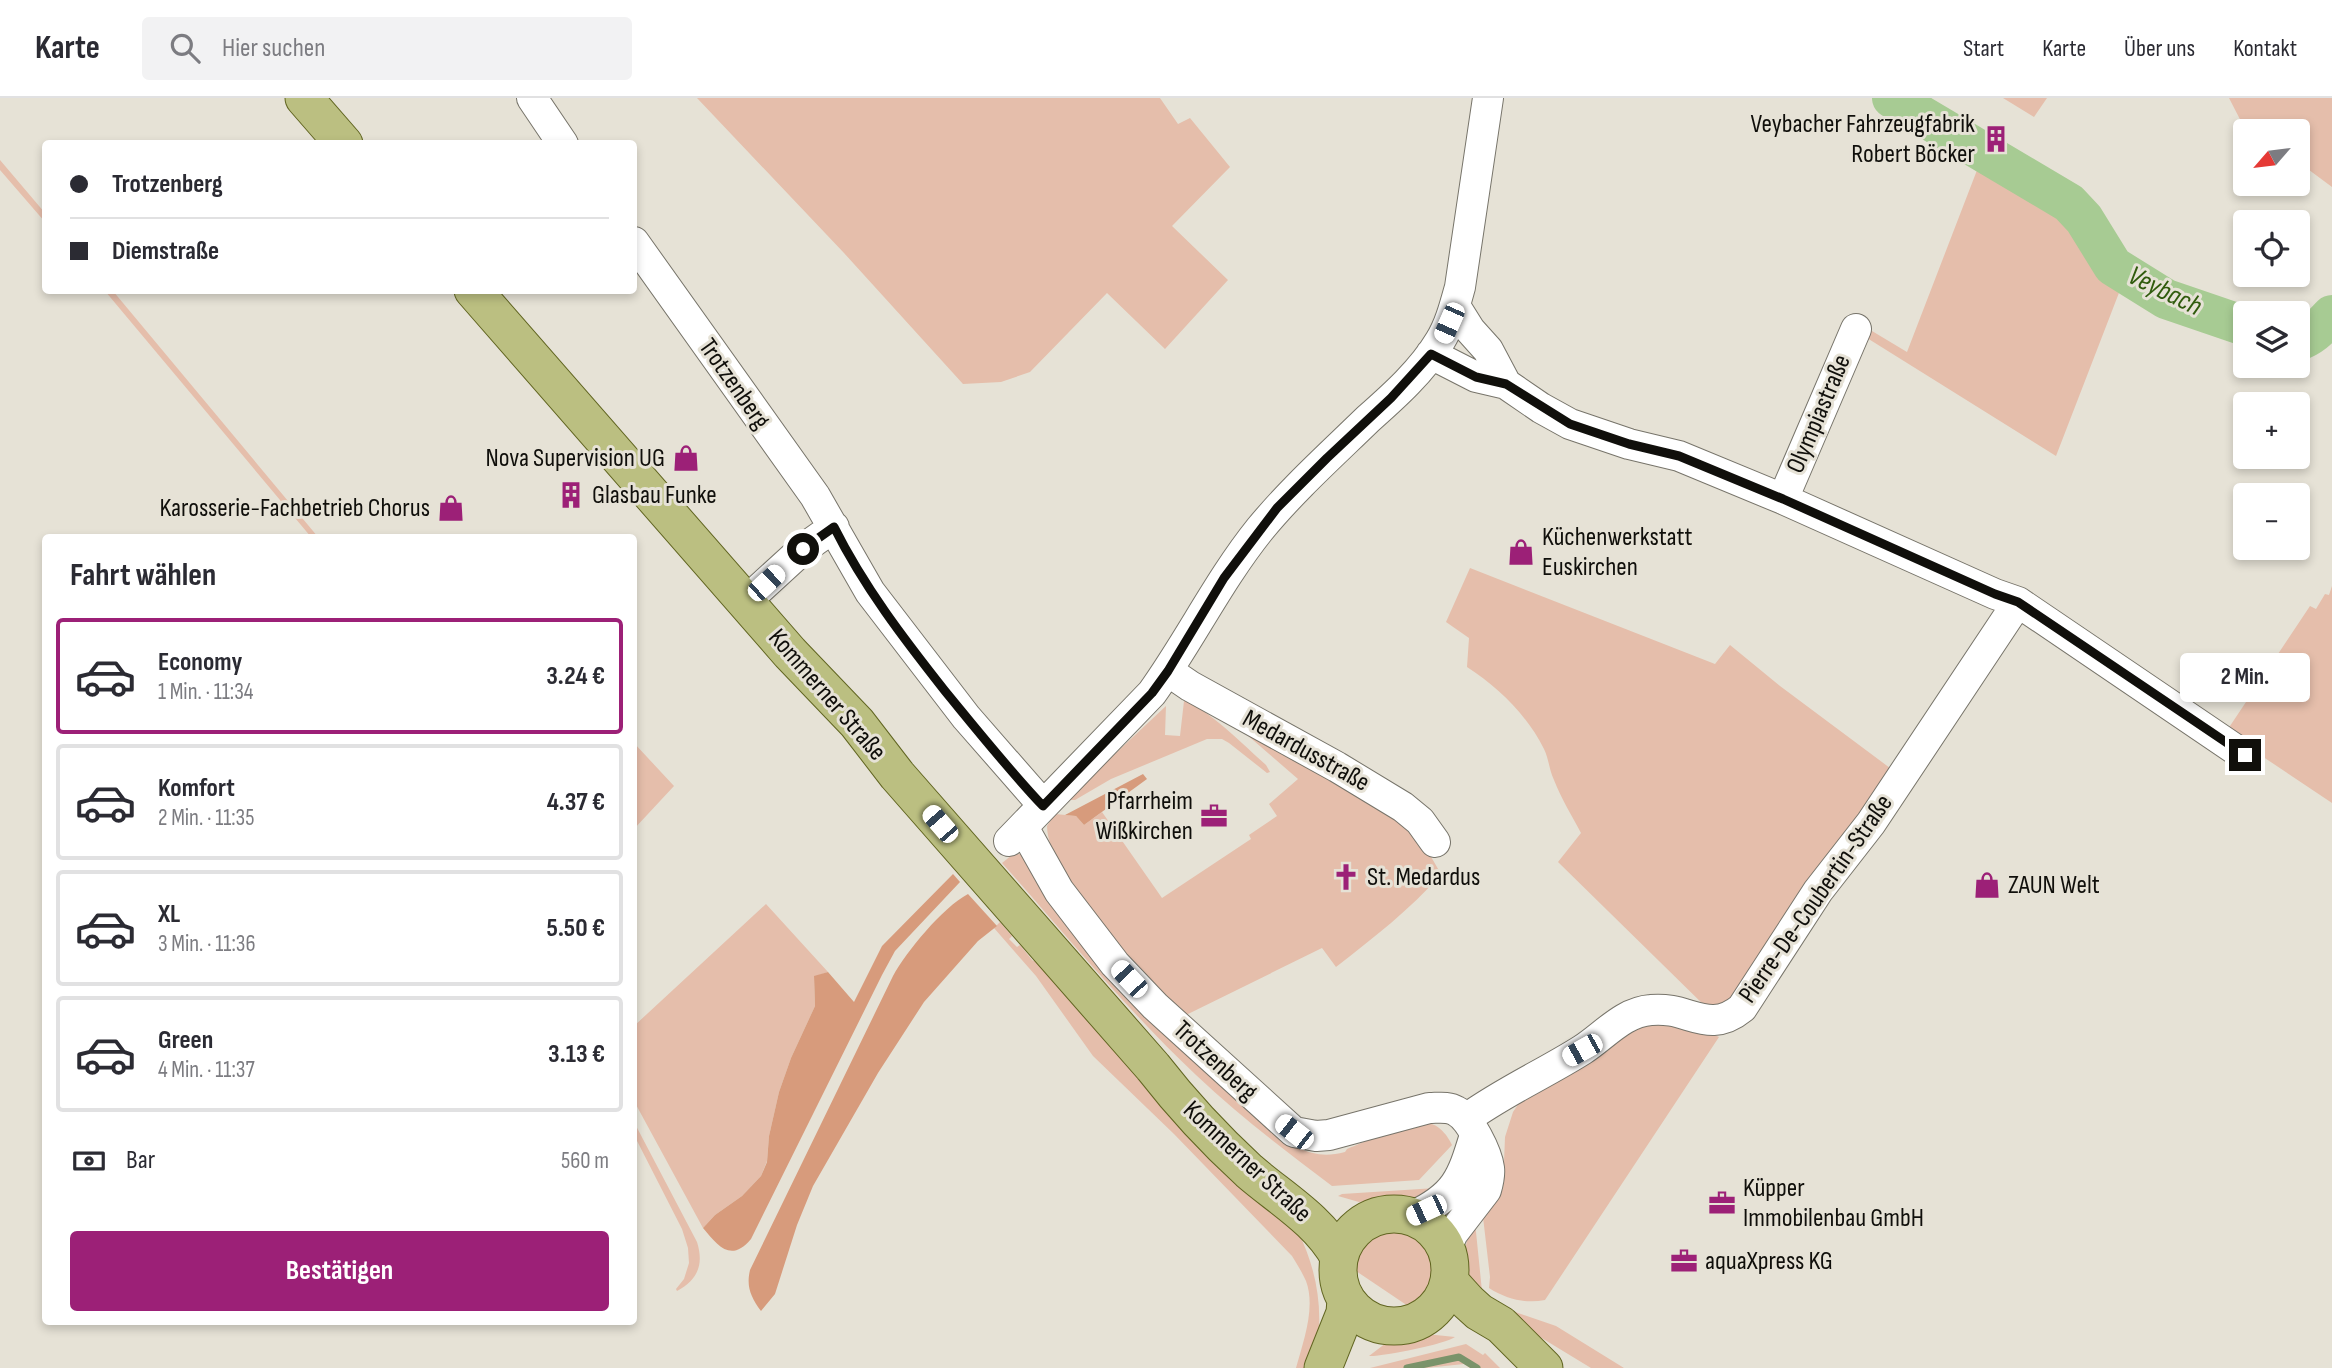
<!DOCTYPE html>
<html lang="de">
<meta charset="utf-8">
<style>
:root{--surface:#fff;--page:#f2f2f3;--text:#2b2b33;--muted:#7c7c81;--line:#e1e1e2;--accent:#9c2077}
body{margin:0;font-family:"Sofia Sans Condensed",sans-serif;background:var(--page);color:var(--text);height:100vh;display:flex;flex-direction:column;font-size:26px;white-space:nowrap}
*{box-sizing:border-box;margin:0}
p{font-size:23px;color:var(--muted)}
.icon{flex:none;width:38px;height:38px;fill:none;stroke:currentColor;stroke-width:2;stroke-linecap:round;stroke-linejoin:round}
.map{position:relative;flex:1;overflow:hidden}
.drawer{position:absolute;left:42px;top:436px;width:595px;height:791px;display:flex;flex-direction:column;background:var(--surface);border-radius:7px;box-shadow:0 4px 10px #0003}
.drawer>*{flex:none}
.top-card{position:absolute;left:42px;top:42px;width:595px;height:154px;border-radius:7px;box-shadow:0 4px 10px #0003;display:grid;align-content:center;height:154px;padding:0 28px;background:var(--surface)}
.needle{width:46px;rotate:242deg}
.controls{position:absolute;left:2233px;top:21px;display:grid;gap:14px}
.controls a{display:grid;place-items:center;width:77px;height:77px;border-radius:7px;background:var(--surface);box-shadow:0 4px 10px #0003;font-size:35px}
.end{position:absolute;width:32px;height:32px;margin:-16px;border:9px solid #100f0b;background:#fff;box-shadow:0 0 0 4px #fff}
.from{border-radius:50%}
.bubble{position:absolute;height:49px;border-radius:7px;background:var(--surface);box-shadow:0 4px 10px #0003;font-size:23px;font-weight:700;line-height:49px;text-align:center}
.car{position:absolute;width:21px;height:42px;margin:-21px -10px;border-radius:9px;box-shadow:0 0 5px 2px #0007;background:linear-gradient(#fff 24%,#345 0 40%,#fff 0 76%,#345 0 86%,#fff 0)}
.top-card b{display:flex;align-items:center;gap:24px;height:66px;font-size:26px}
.top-card b+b{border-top:2px solid var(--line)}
.top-card i{width:18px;height:18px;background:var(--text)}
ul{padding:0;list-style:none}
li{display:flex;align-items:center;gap:21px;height:116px;margin:0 14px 10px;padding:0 14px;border:4px solid var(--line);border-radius:7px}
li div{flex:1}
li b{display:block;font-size:26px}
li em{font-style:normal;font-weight:700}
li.active{border-color:var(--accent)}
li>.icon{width:63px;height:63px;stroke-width:1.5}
h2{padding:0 28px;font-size:32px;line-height:84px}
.pay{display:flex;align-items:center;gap:18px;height:77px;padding:0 28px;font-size:26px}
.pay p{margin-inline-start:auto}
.button{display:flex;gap:14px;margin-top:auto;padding:14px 28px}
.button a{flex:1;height:80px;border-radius:7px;background:var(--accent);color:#fff;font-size:28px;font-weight:700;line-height:80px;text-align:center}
header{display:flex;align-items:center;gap:42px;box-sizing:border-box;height:98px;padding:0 35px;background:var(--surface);border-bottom:2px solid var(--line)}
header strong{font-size:33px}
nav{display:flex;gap:38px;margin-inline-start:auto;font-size:24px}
.search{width:490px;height:63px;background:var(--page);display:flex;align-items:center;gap:18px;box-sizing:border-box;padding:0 24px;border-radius:7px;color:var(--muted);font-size:26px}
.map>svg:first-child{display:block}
.green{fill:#e5beab}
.forest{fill:#d79b7c}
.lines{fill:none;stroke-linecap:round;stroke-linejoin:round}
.stream{stroke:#7a936a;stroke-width:7}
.river{stroke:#a7cb93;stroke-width:40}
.minor-casing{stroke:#77746a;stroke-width:32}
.major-casing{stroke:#616521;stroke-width:39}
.minor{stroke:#fff;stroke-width:30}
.major{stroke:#bbbf81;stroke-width:37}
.route{stroke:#100f0b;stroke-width:9}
.labels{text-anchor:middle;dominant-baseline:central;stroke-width:6;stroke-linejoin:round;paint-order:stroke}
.poi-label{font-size:26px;fill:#100f0b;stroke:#e6e2d6;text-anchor:start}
.street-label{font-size:26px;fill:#100f0b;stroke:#e6e2d6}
.water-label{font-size:28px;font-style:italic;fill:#305b0d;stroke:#e6e2d6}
</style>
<header>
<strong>Karte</strong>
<div class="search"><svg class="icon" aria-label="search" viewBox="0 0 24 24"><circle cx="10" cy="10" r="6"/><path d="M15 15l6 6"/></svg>Hier suchen</div>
<nav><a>Start</a><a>Karte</a><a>Über uns</a><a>Kontakt</a></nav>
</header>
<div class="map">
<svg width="2332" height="1270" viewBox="0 0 2332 1270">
<rect width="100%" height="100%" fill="#e6e2d6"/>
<!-- green -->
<path class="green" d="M697,0H1160L1178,26L1190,20L1230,69L1172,128L1228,182L1165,251L1107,195L1030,274L1001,284L963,286L844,155Z
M1872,0H1902L2076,103L2078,101L2083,103L2127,159L2185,195L2247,215L2245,242L2174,215L2122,187L2056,358L1859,235L1862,227L1907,254L1979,67Z
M2003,0H2047L2034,19Z
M2229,0H2332V89L2301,66H2298V33H2246Z
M0,62L45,115V124L0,72Z
M105,193H113L318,439H311Z
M2332,201V243L2298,257V227L2313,223Z
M1470,470L1715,566L1730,547L1780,588L1894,673L1735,901L1710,913L1558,764L1581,735C1572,718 1561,700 1554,682C1549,672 1549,661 1544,651C1527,617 1498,589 1467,569L1469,540L1446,524Z
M2332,488V705L2226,634L2310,508L2316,511L2325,496L2329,497Z
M1184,603C1205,608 1248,651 1266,667L1270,674L1267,675L1229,645L1222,641H1207L1111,681L1075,702H1068L1084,685L1166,608L1165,637L1180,638Z
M1224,617L1316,665L1419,738L1441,776C1410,812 1373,840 1336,869L1322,850L1186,917C1146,880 1048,783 1047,728L1055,716L1076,718L1084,727L1102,714L1162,800L1251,741L1249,737L1277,718L1269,706L1298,681Z
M634,645L674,688L634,731Z
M1021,756L1024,757L1296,1049C1314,1057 1326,1059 1345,1054L1347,1051C1364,1044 1411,1024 1427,1025C1439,1026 1448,1038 1452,1047L1419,1082L1332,1088C1286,1053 1239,1018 1196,977C1126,911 1066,837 1002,765L1012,757Z
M766,806L828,874L814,879L815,908L791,960L779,994L769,1038L767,1063L761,1078L742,1098L715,1117L703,1130L634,1003V928Z
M1000,824L1012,838L1009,841L1017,849L1020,847L1033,863L1036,861L1298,1134C1319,1175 1326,1225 1312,1270H1296C1303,1244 1316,1210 1306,1183C1302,1174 1297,1166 1292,1158L1174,1036L1093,958L1036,878L994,830Z
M1644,922L1708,934L1719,939L1545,1202C1526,1206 1506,1201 1489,1190L1490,1179L1483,1119L1503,1091L1505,1039L1513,1014L1519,1005L1530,994Z
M634,1024L697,1144C704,1166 698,1182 677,1193L676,1191L684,1181L689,1165L688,1150L682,1131L634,1037Z
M1436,1090L1412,1101L1388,1100L1359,1104L1338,1098L1342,1096Z
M1475,1129L1476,1134L1482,1193C1477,1188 1469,1181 1466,1175C1462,1160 1465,1140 1475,1129Z
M1390,1133C1436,1130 1450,1191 1408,1208L1356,1173C1358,1151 1369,1137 1390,1133Z
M1495,1207L1556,1228L1624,1270H1591L1491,1209Z
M1426,1236L1455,1239C1446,1246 1381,1259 1369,1258L1386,1245Z
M1466,1246L1483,1257L1485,1255L1500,1270H1470L1464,1266L1426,1270H1370Z"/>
<!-- forest -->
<path class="forest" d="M1143,676L1147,681L1084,727L1076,718L1065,717Z
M953,776L960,784L895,853L882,877L751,1141C731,1165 718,1148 703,1130L715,1117L742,1098L761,1078L767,1064L769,1038L779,994L791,960L815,908L814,878L828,874L854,904L882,848Z
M968,796L997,828L978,843L924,904L878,975L813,1088L797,1127L775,1196L761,1213C751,1199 746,1189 750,1172L893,878C907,853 942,810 968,796Z"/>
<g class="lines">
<!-- stream -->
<path class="stream" d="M1407,1270L1459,1259L1477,1270"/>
<!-- river -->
<path class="river" d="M1892,0L2069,105L2084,121L2113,168L2166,201L2245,228
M2298,243C2313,238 2321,228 2332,217"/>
<defs>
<path id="minor" d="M532,0L563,46
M634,144L815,398L870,494L966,619L1043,707
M1455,208L1470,232L1488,252L1506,286
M1431,256L1476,279L1506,286L1541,310L1570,326L1629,346L1679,358L1783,401L1995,496L2018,504L2245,658
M1783,401L1856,231
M745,504L803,451L834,429
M1168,573L1190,588L1337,669L1403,709L1420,723L1435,744
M1023,729L1059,793L1115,866L1155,908L1294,1034L1316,1038L1329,1037L1429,1010C1438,1010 1448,1008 1456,1013C1470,1020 1487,1055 1489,1070C1490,1077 1488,1085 1486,1092L1453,1135L1446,1150
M1009,743L1152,595C1190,542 1219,482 1260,431C1293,391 1331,357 1368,321C1394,298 1422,273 1440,243C1450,227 1455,207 1460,189L1488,0
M1466,1021C1503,994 1544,976 1582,952C1604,938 1623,914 1651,912C1689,908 1708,938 1742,910L1818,793L1871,725L2018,504
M1413,1118C1456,1098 1462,1080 1475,1037"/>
<path id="major" d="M304,0L344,46
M473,192L790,555L857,625L897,677L1153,969C1184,1009 1212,1039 1249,1073C1280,1100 1319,1122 1339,1159
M1338 1172a56 56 0 1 1 112 0a56 56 0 1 1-112 0Z
M1449,1183L1468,1204L1479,1214L1501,1227L1544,1270
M1323,1270L1345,1215L1346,1201"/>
</defs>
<!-- minor casing -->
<use href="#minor" class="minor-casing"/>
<!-- major casing -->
<use href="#major" class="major-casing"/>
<!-- minor -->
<use href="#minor" class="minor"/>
<!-- major -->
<use href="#major" class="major"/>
</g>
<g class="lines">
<!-- route -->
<path class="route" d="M803,451L834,429C864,489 904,541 945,593C977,632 1008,671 1043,708L1152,595L1168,573L1224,480L1277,410L1327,360L1391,300L1431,256L1476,279L1506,286L1570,326L1629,346L1679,358L1783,401L1995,496L2018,504L2245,657"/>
</g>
<!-- icons -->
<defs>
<symbol id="building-bare" viewBox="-9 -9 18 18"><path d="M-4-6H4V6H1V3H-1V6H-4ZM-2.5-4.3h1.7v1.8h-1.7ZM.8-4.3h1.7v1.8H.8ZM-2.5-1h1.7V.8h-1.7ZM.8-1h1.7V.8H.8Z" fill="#9c2077" stroke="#e6e2d6" stroke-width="2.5" paint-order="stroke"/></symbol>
<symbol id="shop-bare" viewBox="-9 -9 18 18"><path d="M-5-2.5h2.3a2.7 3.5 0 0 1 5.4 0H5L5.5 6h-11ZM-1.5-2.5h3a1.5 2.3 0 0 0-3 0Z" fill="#9c2077" stroke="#e6e2d6" stroke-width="2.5" paint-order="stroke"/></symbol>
<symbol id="office-bare" viewBox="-9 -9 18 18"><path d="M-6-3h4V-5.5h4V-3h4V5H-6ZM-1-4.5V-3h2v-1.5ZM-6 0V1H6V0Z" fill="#9c2077" stroke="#e6e2d6" stroke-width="2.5" paint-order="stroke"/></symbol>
<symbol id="church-bare" viewBox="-9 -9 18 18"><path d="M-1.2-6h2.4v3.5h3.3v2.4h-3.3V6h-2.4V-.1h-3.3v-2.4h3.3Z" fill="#9c2077" stroke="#e6e2d6" stroke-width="2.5" paint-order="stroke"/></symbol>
</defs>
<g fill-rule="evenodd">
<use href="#building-bare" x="1977" y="22" width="38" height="38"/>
<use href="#shop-bare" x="667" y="341" width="38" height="38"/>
<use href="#building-bare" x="552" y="378" width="38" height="38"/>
<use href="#shop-bare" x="432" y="391" width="38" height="38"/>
<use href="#shop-bare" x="1502" y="435" width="38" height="38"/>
<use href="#office-bare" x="1195" y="699" width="38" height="38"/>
<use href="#church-bare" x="1327" y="760" width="38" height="38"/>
<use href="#shop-bare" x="1968" y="768" width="38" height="38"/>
<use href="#office-bare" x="1703" y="1086" width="38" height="38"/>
<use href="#office-bare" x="1665" y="1144" width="38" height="38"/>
</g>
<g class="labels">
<!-- poi labels -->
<g class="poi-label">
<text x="1975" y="26" text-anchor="end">Veybacher Fahrzeugfabrik<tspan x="1975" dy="30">Robert Böcker</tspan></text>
<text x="665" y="360" text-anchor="end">Nova Supervision UG</text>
<text x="592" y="397">Glasbau Funke</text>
<text x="430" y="410" text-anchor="end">Karosserie-Fachbetrieb Chorus</text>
<text x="1542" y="439">Küchenwerkstatt<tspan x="1542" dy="30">Euskirchen</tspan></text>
<text x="1193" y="703" text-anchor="end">Pfarrheim<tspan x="1193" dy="30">Wißkirchen</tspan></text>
<text x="1367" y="779">St. Medardus</text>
<text x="2008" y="787">ZAUN Welt</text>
<text x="1743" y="1090">Küpper<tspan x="1743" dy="30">Immobilenbau GmbH</tspan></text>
<text x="1705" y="1163">aquaXpress KG</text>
</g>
<!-- street labels -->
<g class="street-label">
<text transform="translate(734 286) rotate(55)">Trotzenberg</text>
<text transform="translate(1819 316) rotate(-67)">Olympiastraße</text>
<text transform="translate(827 597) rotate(49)">Kommerner Straße</text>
<text transform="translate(1306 653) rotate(29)">Medardusstraße</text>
<text transform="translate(1816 801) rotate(-55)">Pierre-De-Coubertin-Straße</text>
<text transform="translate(1215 963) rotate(43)">Trotzenberg</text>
<text transform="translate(1247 1064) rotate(43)">Kommerner Straße</text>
</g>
<!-- water labels -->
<g class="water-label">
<text transform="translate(2165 193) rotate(26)">Veybach</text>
</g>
</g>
</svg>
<div class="controls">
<a><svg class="needle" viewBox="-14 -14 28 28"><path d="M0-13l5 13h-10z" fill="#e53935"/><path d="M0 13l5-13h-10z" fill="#7c7c81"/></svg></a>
<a><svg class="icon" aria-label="locate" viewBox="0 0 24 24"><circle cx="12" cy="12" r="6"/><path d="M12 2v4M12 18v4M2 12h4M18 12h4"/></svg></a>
<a><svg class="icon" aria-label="layers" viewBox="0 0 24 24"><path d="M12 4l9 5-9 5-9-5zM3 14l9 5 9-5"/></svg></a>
<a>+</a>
<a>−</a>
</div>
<i class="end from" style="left:803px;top:451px"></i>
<i class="end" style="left:2245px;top:657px"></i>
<div class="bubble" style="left:2180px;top:555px;width:130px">2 Min.</div>
<i class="car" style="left:1449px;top:225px;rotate:204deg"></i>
<i class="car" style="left:766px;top:485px;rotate:47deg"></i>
<i class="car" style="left:940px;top:726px;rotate:319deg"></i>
<i class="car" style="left:1129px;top:881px;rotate:317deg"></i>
<i class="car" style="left:1582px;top:952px;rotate:241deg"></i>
<i class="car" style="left:1294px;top:1034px;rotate:308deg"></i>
<i class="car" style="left:1426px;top:1112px;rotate:245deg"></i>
<div class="top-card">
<b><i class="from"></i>Trotzenberg</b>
<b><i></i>Diemstraße</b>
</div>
<section class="drawer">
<h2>Fahrt wählen</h2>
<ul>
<li class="active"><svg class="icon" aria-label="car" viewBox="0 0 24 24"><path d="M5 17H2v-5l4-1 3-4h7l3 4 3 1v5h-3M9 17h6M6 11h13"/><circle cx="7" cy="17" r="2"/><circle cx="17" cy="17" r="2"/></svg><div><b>Economy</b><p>1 Min. · 11:34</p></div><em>3.24 €</em></li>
<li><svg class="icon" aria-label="car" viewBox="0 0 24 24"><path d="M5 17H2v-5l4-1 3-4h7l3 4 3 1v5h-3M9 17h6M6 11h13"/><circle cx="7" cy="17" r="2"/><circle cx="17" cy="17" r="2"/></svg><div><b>Komfort</b><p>2 Min. · 11:35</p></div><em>4.37 €</em></li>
<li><svg class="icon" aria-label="car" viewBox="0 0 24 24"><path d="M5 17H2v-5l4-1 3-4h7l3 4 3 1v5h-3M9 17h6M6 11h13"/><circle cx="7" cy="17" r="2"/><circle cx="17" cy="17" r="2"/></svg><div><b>XL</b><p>3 Min. · 11:36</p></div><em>5.50 €</em></li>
<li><svg class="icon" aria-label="car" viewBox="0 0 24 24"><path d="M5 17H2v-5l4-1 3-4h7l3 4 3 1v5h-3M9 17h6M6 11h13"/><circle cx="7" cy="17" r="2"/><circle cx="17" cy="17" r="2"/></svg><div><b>Green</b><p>4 Min. · 11:37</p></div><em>3.13 €</em></li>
</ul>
<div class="pay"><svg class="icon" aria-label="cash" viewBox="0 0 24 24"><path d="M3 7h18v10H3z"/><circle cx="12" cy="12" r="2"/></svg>Bar<p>560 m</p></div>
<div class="button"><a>Bestätigen</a></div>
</section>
</div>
